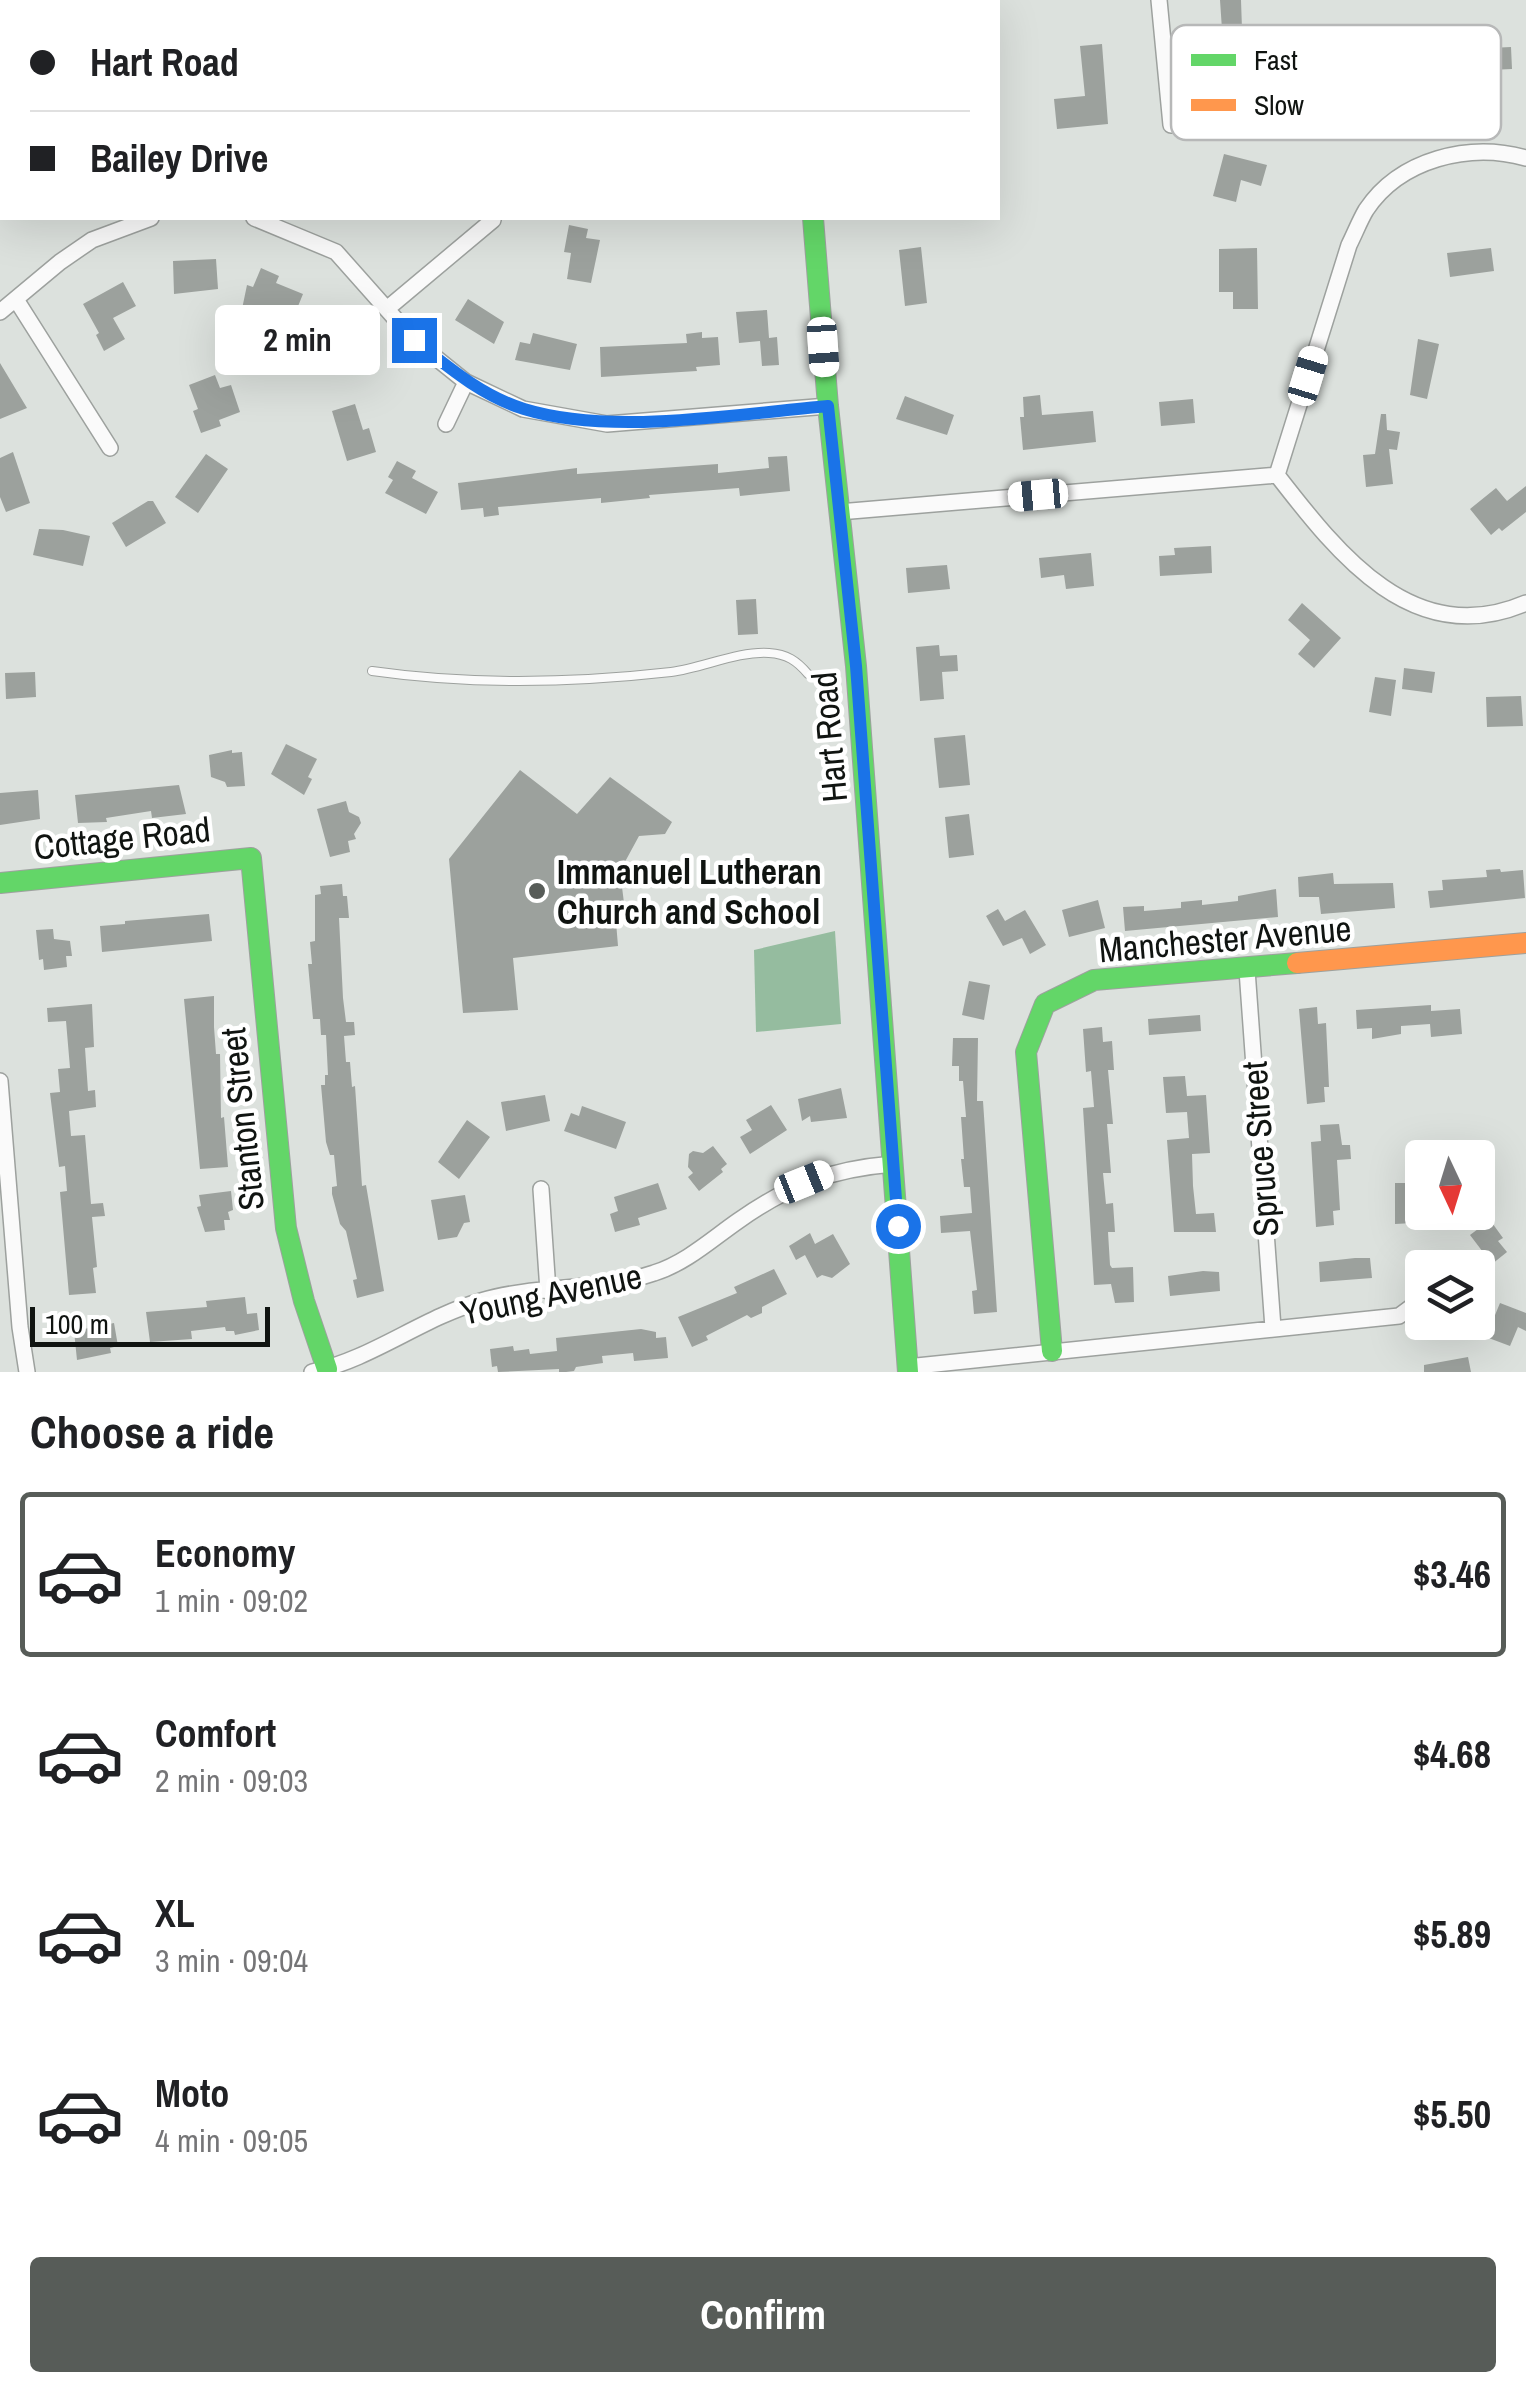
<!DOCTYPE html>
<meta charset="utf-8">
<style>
:root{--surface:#fff;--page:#f6f6f6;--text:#202124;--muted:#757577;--line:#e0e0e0;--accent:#575c58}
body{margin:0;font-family:"Archivo Narrow",sans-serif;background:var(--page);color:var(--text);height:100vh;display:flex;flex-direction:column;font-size:38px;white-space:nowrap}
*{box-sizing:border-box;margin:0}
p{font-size:32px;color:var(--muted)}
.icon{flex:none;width:55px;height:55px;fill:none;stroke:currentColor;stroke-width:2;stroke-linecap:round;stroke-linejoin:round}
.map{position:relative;height:1372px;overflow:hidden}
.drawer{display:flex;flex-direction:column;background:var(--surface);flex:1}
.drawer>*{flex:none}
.guide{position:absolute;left:0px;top:0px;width:1000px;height:220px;box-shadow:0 10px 40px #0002;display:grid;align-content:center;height:220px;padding:0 30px;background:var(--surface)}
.needle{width:65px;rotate:176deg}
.fabs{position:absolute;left:1405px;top:1140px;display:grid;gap:20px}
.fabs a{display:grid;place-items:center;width:90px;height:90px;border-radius:10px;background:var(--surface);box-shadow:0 10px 40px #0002;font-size:50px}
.scale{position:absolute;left:30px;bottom:25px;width:240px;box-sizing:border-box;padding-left:10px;border:5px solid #101411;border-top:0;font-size:28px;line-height:35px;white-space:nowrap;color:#101411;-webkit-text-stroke:8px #fff;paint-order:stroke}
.end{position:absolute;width:45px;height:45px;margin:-22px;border:12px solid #1a73e8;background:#fff;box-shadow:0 0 0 5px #fff}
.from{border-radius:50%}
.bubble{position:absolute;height:70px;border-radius:10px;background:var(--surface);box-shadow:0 10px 40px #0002;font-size:32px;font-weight:800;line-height:70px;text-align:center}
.car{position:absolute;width:30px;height:60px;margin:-30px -15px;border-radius:12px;box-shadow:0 0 8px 2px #0007;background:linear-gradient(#fff 24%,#345 0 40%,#fff 0 76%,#345 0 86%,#fff 0)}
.guide b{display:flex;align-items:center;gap:35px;height:95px;font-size:38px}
.guide b+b{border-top:2px solid var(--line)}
.guide i{width:25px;height:25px;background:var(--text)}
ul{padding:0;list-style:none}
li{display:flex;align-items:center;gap:30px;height:165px;margin:0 20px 15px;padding:0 10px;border:5px solid transparent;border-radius:10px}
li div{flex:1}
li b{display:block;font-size:38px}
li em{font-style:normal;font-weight:800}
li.active{border-color:var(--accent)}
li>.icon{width:90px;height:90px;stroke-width:1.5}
h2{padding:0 30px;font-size:45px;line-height:120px}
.cta{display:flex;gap:20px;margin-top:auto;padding:20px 30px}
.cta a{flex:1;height:115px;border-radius:10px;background:var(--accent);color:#fff;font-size:40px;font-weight:800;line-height:115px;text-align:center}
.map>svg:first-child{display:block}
.water{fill:#95bc9f}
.building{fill:#9ca19d}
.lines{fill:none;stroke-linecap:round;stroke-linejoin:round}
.lane-casing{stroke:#9da19e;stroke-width:10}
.street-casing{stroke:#9da19e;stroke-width:18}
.fast-casing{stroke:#9da19e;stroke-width:22}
.slow-casing{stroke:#9da19e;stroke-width:22}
.lane{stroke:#fafafa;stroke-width:8}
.street{stroke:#fafafa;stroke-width:15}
.fast{stroke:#63d668;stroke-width:20}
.slow{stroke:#ff974d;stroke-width:20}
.route{stroke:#1a73e8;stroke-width:12}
.poi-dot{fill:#575c58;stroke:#fff;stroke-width:4}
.labels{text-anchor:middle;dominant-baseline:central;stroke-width:9;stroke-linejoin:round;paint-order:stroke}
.street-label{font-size:35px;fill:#101411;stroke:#fff}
.poi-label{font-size:35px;font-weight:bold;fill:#101411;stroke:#fff;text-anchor:start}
.key{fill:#fff;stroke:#b7b8b8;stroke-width:2.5}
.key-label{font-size:28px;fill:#101411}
</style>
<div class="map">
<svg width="1526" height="1372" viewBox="0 0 1526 1372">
<rect width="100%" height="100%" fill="#dce1dd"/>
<!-- water -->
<path class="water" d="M835,931L841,1024L756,1032L754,950Z"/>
<!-- building -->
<path class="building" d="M1220,0H1241L1242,29L1257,28L1258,46L1248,47L1249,58L1224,59Z
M1490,39V48L1511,47L1512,69L1468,71L1467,40Z
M1102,44L1108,124L1057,129L1054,99L1085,96L1080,46Z
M1224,154L1267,165L1261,186L1241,180L1236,202L1213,196Z
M569,225L588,229L586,238L600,240L591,283L567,279L571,253L564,252Z
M921,247L927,303L905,306L899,250Z
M1257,248L1258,309H1233V292H1219V249Z
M1491,248L1494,271L1450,277L1447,253Z
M216,259L218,289L174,294L173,261Z
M261,268L279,276L276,283L303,294L292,321L259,307L256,315L242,309L247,285L253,287Z
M123,282L136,306L113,318L125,339L104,351L96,335L99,333L83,304Z
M468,299L504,322L494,344L455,320Z
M767,310L769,338L777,337L779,365L762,366L760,341L739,343L736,312Z
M331,318L345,340L350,336L365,357L338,375L310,332Z
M702,332V338L718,337L720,365L696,367L697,371L601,377L600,347L687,343L686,334Z
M533,333L577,344L570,370L515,360L520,342L530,344Z
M1418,339L1439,344L1427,399L1410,395Z
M0,363L27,408L0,419Z
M215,375L220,388L231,385L240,412L219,420L221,426L201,433L193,411L198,409L189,385Z
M1040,395L1042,415L1093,411L1096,442L1023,450L1020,417H1024L1023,397Z
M905,396L954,415L947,435L896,419Z
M1193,399L1195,423L1161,426L1159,402Z
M355,404L363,430L369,428L376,452L347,461L332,411Z
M1381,414H1386L1387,430L1400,432L1397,450L1389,449L1393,484L1366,487L1363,455L1375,454Z
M13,452L30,503L6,512L0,497V458Z
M206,454L228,469L198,513L175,497Z
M787,456L790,491L740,496L739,488L649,495L650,498L601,503V498L498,507L499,515L484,517L483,508L461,510L458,483L577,468V474L718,464V473L769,468L768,457Z
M397,461L416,471L412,478L438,492L426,514L385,493L393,480L388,477Z
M1526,486V512L1502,531L1499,528L1491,535L1470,509L1496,488L1507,501Z
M148,501H153L166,523L126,547L112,523Z
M39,529L63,530L90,536L83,566L33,555Z
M1211,546L1212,573L1160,576L1159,556L1175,555L1174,548Z
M1091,553L1094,586L1066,589L1064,575L1041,578L1039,558Z
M947,565L950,589L908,593L906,568Z
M756,599L758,634L738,635L736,600Z
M1302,603L1341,638L1314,668L1298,654L1310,640L1288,620Z
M939,645L940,656L957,655L958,671L942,672L944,699L920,701L916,647Z
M1404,668L1435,672L1432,693L1402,689Z
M35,672L36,697L6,699L5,673Z
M1375,677L1396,680L1391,716L1369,712Z
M1521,696L1523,726L1487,727L1486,697Z
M965,735L970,785L939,788L934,738Z
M286,744L317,759L308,777L312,779L304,795L271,774Z
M232,750V753L242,752L245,786L227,787L225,782L211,777L209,755Z
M520,770L577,814L610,777L672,822L665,834L639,836L620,871L625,911L616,922L618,946L513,958L518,1010L463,1013L449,859Z
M179,785L186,814L152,818L151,811L106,818L107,822L78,823L75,795Z
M38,790L40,819L0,825V793Z
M346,801L349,812L359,817L361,823L354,834L356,839L348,841L350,852L330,857L317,809Z
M969,814L974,855L949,858L945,817Z
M1500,869L1501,872L1523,870L1525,898L1430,908L1428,891L1443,890L1442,880L1487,877L1486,870Z
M1333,873L1334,884L1393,883L1395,908L1321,914L1319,897H1299L1298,877Z
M342,884L343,896H347L349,918H339L343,998L346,1022H354L355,1035L344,1036L346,1062H350L352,1087L355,1086L362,1186L366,1185L384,1291L357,1298L353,1280L357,1279L346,1231L340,1224L332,1194V1187L337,1186L334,1155H330L326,1142L321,1085H325V1075H328L326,1035H321L320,1019H313L308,964H312L310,942L315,941V895L321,894L320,886Z
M1276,889L1278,917L1125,931L1123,907L1144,906V911L1181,908V902L1202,900V905L1238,901V896Z
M1098,900L1105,928L1069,937L1062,910Z
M998,909L1005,921L1025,910L1046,945L1030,954L1022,938L1003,946L986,916Z
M209,914L212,941L102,952L100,926L125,924V921Z
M53,929L54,939L70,941L72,956H66L67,967L44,970L43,959L39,960L36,930Z
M969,981L990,985L984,1020L962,1015Z
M214,996V1027L216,1054H220L221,1118L224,1117L228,1167L200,1169L184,999Z
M92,1004L94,1047L85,1048L88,1091L95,1090L96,1107L69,1111L71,1136L85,1135L91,1204L103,1203L105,1216L92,1217L97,1267L93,1268L96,1293L69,1295L60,1192L67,1191L65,1166L59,1167L50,1093L60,1092L58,1069L70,1068L66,1021L48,1022L47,1008Z
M1431,1005V1011L1460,1009L1462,1034L1431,1037L1430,1024L1401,1026V1034L1372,1039V1028L1357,1029L1356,1010Z
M1317,1007L1318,1024L1326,1023L1329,1087H1324L1325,1102L1307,1104L1299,1009Z
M1200,1015L1201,1031L1149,1035L1148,1019Z
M1102,1027L1103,1042L1112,1041L1114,1070H1108L1113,1124H1107L1111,1173H1103L1106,1204L1113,1203L1115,1232H1108L1110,1265L1112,1268L1133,1267L1134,1302L1115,1303L1111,1284L1094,1285L1083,1108L1094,1107L1091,1071L1086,1072L1083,1029Z
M953,1038H978L977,1101H983L997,1312L974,1314L972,1291L977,1290L970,1231L941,1233L940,1216L972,1213L970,1187H964L961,1159H964L961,1117H966L963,1081H959V1066H952Z
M1185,1076L1187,1096L1206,1095L1210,1153L1192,1154L1193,1186L1196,1214L1214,1213L1216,1232H1174L1167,1140L1189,1138L1187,1112L1166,1113L1163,1077Z
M841,1088L847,1118L811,1122L810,1116L802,1121L798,1099Z
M545,1095L550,1121L506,1131L501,1102Z
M771,1105L787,1130L750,1154L740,1137L752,1130L746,1120Z
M582,1106L626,1122L616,1149L564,1131L571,1113L579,1116Z
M467,1120L490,1137L459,1179L438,1162Z
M1339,1124L1342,1145H1350L1351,1159L1337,1160L1340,1210L1333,1211L1334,1225L1316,1227L1311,1142L1321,1141L1320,1125Z
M713,1146L727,1164L721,1169L723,1172L699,1191L688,1177L693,1173L688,1167L689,1154L693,1151L703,1153Z
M658,1183L667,1209L638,1218L640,1225L615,1232L610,1214L618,1211L614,1197Z
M1395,1183H1422V1203L1412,1204L1413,1223L1395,1224Z
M231,1191L233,1210L228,1212L230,1220H224L225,1230L205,1232L197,1207L201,1206L199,1195Z
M465,1195L470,1222L464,1223L457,1237L438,1240L431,1200Z
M1490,1220L1503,1238L1498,1241L1507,1252L1492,1264L1470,1235Z
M810,1233L815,1244L833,1234L850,1264L832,1278L822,1275L817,1278L805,1255L796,1260L789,1246Z
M1355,1258H1370L1372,1278L1320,1282L1319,1262Z
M774,1269L787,1294L762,1307V1313L751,1318L747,1315L706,1336L708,1340L692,1347L678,1317L737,1293L734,1287Z
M1203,1271L1219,1272L1220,1291L1170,1296L1168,1276Z
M245,1297L247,1314L257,1313L259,1330L235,1335L234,1331H226L225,1327L191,1331L192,1339L150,1342L146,1312L207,1307L206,1301Z
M1500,1303L1526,1313V1331L1518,1327L1510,1346L1486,1337Z
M114,1323L118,1346L110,1348L111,1353L77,1360L74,1331Z
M641,1329L656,1332V1338L666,1337L668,1358L634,1361L633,1353L602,1356L603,1363L576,1367L574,1371L566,1372H559V1369L498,1372L497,1366L492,1367L490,1349L513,1346L514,1351L529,1349L530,1354L557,1351L556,1338Z
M1468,1357L1471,1372H1424V1365Z"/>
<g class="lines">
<defs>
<path id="lane" d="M372,671C470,685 573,683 671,672C703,668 737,651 769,653C787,654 797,661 808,674"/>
<path id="street" d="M1159,0L1171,125
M254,218L336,252L415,341L466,382L523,409L607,424L828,406
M17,301L110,448
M388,308L493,220
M0,312L60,262L92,240L151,218
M446,424L466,382
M1277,475L1349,245C1355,233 1360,220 1366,210C1400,159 1469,142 1526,158
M1277,475C1339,555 1414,651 1526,603
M839,512L1277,475
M1247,970L1273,1328
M0,1081L20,1327L27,1372
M541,1189L548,1291
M907,1367L1399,1316L1422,1299
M312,1372C372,1359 422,1318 481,1301C537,1284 599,1292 654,1273C686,1263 712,1239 738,1221C789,1185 831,1169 893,1164"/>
<path id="fast" d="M796,0V2
M813,218L828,406L856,666L908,1372
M0,883L251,858L286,1228L304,1301L327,1369
M1052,1351L1026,1052L1045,1004L1094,980L1297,963"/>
<path id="slow" d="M1297,963L1526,943"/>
</defs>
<!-- lane casing -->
<use href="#lane" class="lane-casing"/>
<!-- street casing -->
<use href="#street" class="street-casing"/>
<!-- fast casing -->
<use href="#fast" class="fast-casing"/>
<!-- slow casing -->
<use href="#slow" class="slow-casing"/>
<!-- lane -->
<use href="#lane" class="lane"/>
<!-- street -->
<use href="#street" class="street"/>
<!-- fast -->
<use href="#fast" class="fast"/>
<!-- slow -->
<use href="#slow" class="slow"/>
</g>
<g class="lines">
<!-- route -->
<path class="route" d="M414,340C448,367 482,396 524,409C612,436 735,414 828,406L856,666L898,1226"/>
</g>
<!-- markers -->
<circle class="poi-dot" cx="537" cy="891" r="10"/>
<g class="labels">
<!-- street labels -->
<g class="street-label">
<text transform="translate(829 737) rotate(-95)">Hart Road</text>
<text transform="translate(122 838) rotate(-6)">Cottage Road</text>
<text transform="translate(1225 939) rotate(-5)">Manchester Avenue</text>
<text transform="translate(242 1119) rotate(-96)">Stanton Street</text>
<text transform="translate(1260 1149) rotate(-94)">Spruce Street</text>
<text transform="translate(551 1294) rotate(-12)">Young Avenue</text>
</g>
<!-- poi labels -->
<g class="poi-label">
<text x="557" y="871">Immanuel Lutheran<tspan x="557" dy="40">Church and School</tspan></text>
</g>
</g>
<!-- legend -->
<rect x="1171" y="25" width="330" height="115" rx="15" class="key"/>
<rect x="1191" y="54" width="45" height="12" fill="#63d668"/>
<rect x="1191" y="99" width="45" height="12" fill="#ff974d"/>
<g class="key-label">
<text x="1254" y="70">Fast</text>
<text x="1254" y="115">Slow</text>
</g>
</svg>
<div class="fabs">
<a><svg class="needle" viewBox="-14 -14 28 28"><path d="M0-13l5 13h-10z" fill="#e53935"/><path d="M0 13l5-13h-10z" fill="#757577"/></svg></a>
<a><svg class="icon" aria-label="layers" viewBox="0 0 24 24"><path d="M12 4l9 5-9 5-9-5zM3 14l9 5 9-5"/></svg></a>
</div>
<div class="scale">100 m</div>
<i class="end from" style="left:898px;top:1226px"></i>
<i class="end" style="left:414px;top:340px"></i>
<div class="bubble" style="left:215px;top:305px;width:165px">2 min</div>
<i class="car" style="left:823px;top:347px;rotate:176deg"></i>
<i class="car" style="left:1308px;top:376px;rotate:17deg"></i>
<i class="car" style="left:1038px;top:495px;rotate:265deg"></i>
<i class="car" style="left:804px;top:1182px;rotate:68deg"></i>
<div class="guide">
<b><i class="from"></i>Hart Road</b>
<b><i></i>Bailey Drive</b>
</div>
</div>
<section class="drawer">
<h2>Choose a ride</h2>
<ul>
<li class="active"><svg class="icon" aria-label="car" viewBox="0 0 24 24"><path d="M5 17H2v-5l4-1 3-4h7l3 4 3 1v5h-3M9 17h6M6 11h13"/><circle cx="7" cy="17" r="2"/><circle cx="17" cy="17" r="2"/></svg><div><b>Economy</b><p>1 min · 09:02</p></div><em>$3.46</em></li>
<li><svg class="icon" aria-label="car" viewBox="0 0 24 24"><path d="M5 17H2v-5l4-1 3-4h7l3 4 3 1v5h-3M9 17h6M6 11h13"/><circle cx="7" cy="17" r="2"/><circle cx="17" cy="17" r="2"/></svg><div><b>Comfort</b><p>2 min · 09:03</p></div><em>$4.68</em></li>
<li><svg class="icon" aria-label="car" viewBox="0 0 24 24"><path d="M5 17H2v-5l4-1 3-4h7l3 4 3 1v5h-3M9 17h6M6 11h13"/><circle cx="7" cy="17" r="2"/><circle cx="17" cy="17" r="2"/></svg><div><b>XL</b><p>3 min · 09:04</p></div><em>$5.89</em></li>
<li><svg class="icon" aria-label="car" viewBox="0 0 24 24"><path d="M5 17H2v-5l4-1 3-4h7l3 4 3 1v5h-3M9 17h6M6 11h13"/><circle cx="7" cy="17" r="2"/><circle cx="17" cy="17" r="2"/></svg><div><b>Moto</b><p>4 min · 09:05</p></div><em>$5.50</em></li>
</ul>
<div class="cta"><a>Confirm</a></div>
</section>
